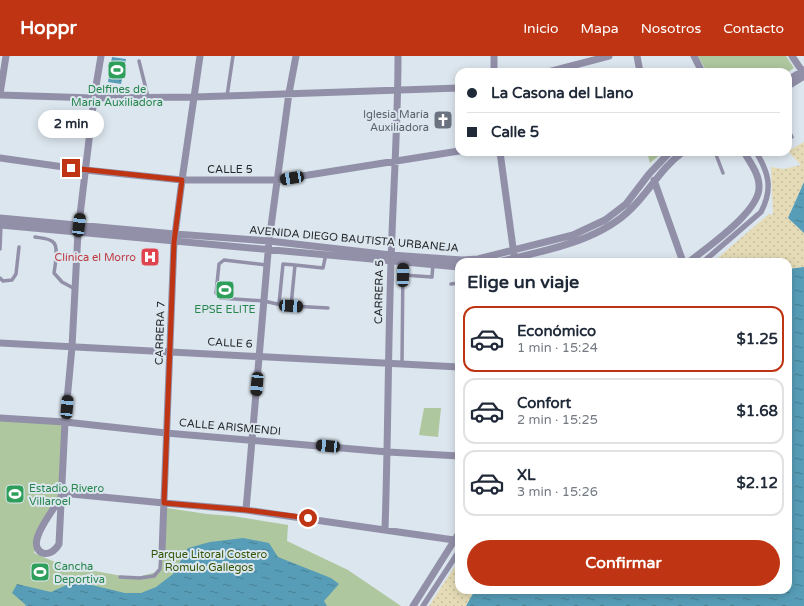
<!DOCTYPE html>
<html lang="es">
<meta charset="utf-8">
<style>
:root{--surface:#fff;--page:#f2f2f3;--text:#1f2937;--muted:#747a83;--line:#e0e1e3;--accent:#bf3513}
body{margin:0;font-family:"Varela Round",sans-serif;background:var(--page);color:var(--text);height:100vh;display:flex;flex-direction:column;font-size:15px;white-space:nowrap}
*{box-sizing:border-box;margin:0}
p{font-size:13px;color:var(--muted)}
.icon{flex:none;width:22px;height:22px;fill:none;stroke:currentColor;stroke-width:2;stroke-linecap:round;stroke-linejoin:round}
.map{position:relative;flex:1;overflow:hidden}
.panel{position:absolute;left:455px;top:202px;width:337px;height:336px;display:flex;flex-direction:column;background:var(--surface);border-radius:12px;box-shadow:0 2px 10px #0003}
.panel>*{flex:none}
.hud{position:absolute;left:455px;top:12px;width:337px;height:88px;border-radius:12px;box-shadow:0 2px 10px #0003;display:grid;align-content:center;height:88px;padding:0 12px;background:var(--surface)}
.end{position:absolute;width:18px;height:18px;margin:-9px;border:5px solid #bf3513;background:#fff;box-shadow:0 0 0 2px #fff}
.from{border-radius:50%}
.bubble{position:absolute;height:28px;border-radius:14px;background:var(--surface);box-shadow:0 2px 10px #0003;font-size:13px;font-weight:700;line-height:28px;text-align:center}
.car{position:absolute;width:12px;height:24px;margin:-12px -6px;border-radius:5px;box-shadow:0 0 3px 1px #0007;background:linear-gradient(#222 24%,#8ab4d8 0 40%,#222 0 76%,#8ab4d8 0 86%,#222 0)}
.hud b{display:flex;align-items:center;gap:14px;height:38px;font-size:15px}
.hud b+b{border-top:1px solid var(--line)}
.hud i{width:10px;height:10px;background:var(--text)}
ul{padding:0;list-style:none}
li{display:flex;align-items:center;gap:12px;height:66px;margin:0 8px 6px;padding:0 4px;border:2px solid var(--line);border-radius:12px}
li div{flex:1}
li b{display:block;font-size:15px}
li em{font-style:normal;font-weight:700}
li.on{border-color:var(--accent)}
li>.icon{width:36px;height:36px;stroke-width:1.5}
h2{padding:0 12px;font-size:18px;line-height:48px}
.action{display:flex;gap:8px;margin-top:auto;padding:8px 12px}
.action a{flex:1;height:46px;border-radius:24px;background:var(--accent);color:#fff;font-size:16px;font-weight:700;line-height:46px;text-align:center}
header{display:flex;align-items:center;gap:24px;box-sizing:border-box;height:56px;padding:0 20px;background:var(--accent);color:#fff}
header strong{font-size:19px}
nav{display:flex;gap:22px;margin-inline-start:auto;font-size:14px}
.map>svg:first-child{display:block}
.green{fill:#afc79e}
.sand{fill:url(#sand-dots)}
.water{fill:url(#water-ripples)}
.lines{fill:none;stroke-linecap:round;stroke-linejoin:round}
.service{stroke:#9290a9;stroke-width:3.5}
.pedestrian{stroke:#9290a9;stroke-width:5.5}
.minor{stroke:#9290a9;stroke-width:7}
.route{stroke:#bf3513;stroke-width:5}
.labels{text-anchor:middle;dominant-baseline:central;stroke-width:4;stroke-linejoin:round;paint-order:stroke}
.leisure-label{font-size:11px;fill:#27864d;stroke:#dce6ee}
.worship-label{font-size:11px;fill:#5b616d;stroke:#dce6ee;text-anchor:end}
.street-label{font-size:11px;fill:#222629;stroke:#dce6ee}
.health-label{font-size:11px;fill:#be3a42;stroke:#dce6ee;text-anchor:end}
.park-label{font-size:11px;fill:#325606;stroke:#dce6ee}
</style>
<header>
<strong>Hoppr</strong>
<nav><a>Inicio</a><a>Mapa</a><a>Nosotros</a><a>Contacto</a></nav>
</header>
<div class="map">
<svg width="804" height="550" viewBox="0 0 804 550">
<defs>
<pattern id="sand-dots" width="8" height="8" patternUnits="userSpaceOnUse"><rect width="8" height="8" fill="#e5dbb6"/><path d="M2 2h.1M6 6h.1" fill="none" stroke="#c4bc9c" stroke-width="1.8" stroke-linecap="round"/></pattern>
<pattern id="water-ripples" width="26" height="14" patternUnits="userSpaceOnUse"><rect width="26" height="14" fill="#579db7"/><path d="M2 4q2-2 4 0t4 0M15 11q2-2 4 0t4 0" fill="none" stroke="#488095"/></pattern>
</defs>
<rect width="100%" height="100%" fill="#dce6ee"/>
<!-- green -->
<path class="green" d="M698,0H786L794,12L788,16H707Z
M647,96H663L650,107Z
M424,352H441L438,381L419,379Z
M0,361L65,366L60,443L44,469L34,497L62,509L133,522L161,515L167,452L207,458L232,460L288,469L287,485L348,514L401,550H0Z"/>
<!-- sand -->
<path class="sand" d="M804,86V126L788,162L804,177V211L788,213V206H713L769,158L773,159L771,111L784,113L801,109L788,95Z
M459,504V534H475L466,550H429Z"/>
<!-- water -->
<path class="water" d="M112,1L126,3L121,28L108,26Z
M804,126V177L788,162Z
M804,211V550H466L475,534H788V213Z
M243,482L269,487L278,501L331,522L339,528L324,545L327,550H25L26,549L12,537L17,528L51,536L75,525L125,537H141L156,531L173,518L188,492L210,486Z"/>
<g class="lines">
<!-- service -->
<path class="service" d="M139,5L148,41
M227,40L233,0
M788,73L792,81
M715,96L723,117
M35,181C40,182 49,182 53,186C59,190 55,210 54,217L62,226L75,233
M0,193L1,169
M267,209L224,204L219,208L216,237L220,242L264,245L290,251L291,250L295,209L323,212L326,198
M403,219L432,221L433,208
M0,222L3,225L12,224L16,218L19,191
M451,228L459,227
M279,248L283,208L295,209
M291,250L328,252
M402,307L403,207
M120,521L140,522L154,520L160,513L161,496"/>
<!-- pedestrian -->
<path class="pedestrian" d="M703,206L761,156C773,133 769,117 756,96
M423,550L459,495"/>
<!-- minor -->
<path class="minor" d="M637,0L640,16
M694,0L702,16
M792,0L804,18
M494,16V0
M548,16L609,0
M788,24L804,14
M788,30L804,20
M0,38L6,0
M0,39L94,42L194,41L459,32
M500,96L514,199
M0,102L85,114L182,124H277L459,95
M654,124L683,206
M0,162L175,178L269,185L391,199L462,204L478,203L573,179L605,164L626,148L649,118L670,96
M0,169L459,211
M498,206C542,195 599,186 632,152C651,133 661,112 683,96
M689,206C707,191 761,155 759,130C759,118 750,106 744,96
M0,287L459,311
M0,362L65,366L166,377L388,396L459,400
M61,437L164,447L246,454L454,484
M60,443C53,454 40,470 37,483C33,498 50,504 59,488L65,366L72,291L78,176L94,42L101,0
M246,454L269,185L289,37L296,0
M385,473C388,384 388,295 391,206C393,138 398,69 398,0
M162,496L174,186L182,124L200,0
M413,550L459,477"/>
</g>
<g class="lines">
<!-- route -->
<path class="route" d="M71,112L182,124L174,186L164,447L246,454L308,462"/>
</g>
<!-- icons -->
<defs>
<symbol id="stadium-square" viewBox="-11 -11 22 22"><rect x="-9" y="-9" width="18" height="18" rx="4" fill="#2e9e5b" stroke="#dce6ee"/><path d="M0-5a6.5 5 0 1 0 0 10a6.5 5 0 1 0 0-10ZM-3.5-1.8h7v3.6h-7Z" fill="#fff"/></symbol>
<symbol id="church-square" viewBox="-11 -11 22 22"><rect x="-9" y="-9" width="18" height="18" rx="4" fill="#6b7280" stroke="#dce6ee"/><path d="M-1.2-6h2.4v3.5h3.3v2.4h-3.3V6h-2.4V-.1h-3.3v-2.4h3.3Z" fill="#fff"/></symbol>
<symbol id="hospital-square" viewBox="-11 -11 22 22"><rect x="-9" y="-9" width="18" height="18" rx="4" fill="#e0444e" stroke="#dce6ee"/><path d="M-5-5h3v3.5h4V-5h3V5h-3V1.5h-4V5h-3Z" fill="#fff"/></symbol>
</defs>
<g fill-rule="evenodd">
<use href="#stadium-square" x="106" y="3" width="22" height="22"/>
<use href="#church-square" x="432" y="53" width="22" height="22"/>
<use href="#hospital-square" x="139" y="190" width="22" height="22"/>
<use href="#stadium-square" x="214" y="223" width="22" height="22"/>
<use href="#stadium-square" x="4" y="427" width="22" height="22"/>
<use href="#stadium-square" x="29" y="505" width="22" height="22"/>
</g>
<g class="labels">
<!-- leisure labels -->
<g class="leisure-label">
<text x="117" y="33">Delfines de<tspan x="117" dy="13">María Auxiliadora</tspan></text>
<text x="225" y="253">EPSE ELITE</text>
<text x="29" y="432" text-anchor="start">Estadio Rivero<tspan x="29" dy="13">Villaroel</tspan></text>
<text x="54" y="510" text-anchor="start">Cancha<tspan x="54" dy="13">Deportiva</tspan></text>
</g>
<!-- worship labels -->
<g class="worship-label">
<text x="429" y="58">Iglesia María<tspan x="429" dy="13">Auxiliadora</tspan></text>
</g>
<!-- street labels -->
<g class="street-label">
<text x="230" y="113">CALLE 5</text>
<text transform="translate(354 183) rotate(5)">AVENIDA DIEGO BAUTISTA URBANEJA</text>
<text transform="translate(379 236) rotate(-89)">CARRERA 5</text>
<text transform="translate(160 277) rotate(-88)">CARRERA 7</text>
<text transform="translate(230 287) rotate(3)">CALLE 6</text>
<text transform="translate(230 371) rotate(5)">CALLE ARISMENDI</text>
</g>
<!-- health labels -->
<g class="health-label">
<text x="136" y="201">Clínica el Morro</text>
</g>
<!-- park labels -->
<g class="park-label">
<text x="209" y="498">Parque Litoral Costero<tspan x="209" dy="13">Romulo Gallegos</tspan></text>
</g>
</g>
</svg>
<i class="end from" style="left:308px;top:462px"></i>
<i class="end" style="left:71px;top:112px"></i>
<div class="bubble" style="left:38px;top:54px;width:66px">2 min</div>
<i class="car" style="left:292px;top:122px;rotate:261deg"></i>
<i class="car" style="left:79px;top:169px;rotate:7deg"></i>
<i class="car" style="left:403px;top:219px;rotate:1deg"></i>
<i class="car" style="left:291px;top:250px;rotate:94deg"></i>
<i class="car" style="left:257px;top:328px;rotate:185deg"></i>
<i class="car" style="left:67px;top:351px;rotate:5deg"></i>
<i class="car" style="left:328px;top:390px;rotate:275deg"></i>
<div class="hud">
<b><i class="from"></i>La Casona del Llano</b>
<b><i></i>Calle 5</b>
</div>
<section class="panel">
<h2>Elige un viaje</h2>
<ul>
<li class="on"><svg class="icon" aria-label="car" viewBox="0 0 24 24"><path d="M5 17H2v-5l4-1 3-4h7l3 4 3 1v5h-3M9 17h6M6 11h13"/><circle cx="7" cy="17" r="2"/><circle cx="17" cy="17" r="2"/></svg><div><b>Económico</b><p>1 min · 15:24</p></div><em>$1.25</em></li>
<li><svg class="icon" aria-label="car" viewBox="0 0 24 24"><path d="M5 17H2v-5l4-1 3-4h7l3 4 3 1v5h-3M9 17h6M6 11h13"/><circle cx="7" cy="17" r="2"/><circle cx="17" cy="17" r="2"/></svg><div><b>Confort</b><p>2 min · 15:25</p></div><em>$1.68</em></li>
<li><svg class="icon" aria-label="car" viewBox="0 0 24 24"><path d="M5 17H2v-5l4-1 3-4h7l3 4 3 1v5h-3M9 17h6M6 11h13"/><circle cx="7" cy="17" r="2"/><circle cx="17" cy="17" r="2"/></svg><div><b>XL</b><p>3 min · 15:26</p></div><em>$2.12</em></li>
</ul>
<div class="action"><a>Confirmar</a></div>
</section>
</div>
